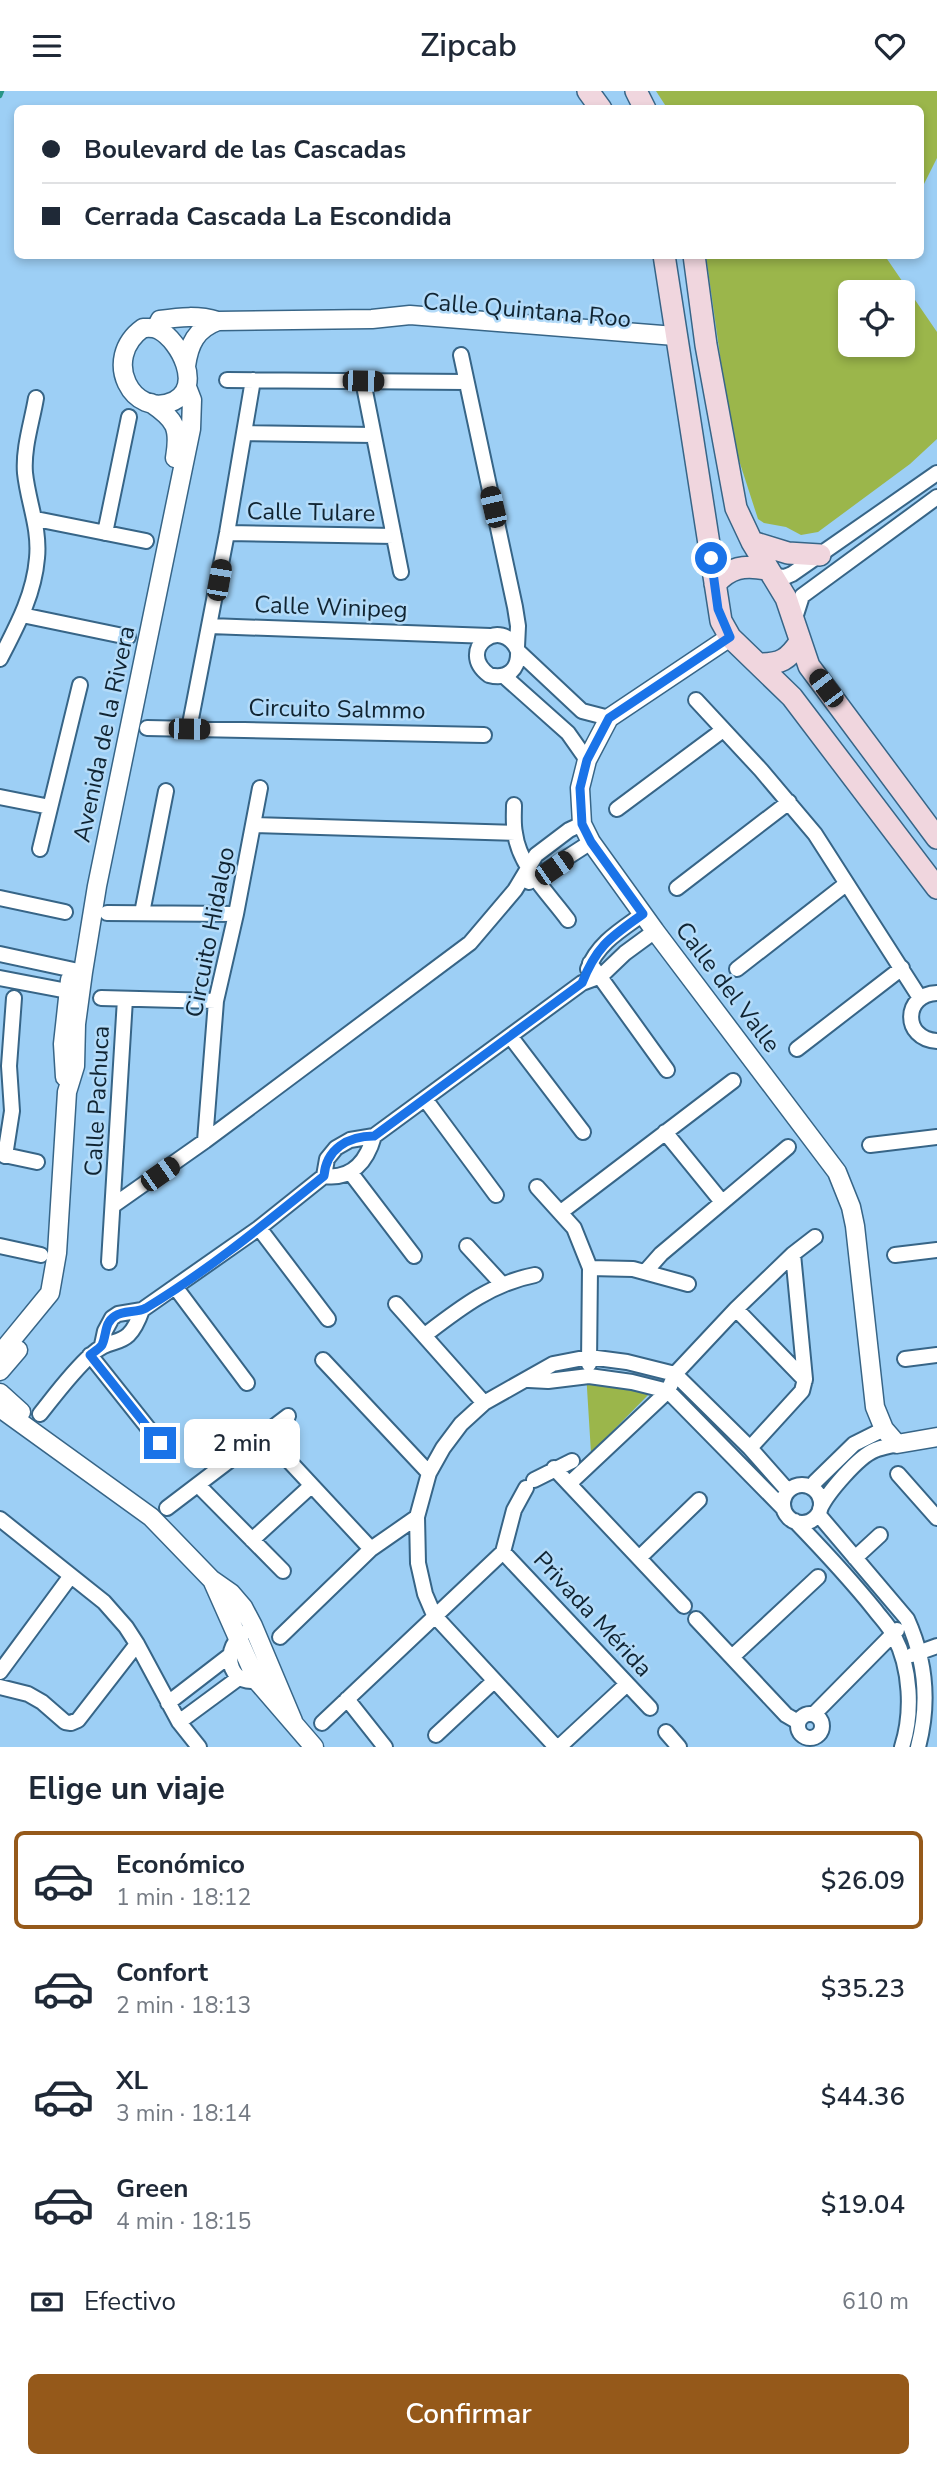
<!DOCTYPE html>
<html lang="es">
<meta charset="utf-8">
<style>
:root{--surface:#fff;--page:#f2f2f3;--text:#1f2937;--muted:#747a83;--line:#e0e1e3;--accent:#95591a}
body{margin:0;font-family:"Nunito Sans",sans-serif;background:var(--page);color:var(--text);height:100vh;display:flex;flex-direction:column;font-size:26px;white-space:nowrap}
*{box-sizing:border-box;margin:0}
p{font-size:23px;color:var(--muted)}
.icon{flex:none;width:38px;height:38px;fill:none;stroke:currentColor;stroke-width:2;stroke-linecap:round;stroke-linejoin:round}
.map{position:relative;height:1656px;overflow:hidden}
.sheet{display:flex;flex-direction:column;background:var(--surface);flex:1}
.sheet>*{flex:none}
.top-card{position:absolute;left:14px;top:14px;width:910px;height:154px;border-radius:10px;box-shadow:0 4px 10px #0003;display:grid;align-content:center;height:154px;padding:0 28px;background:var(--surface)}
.fabs{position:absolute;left:838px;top:189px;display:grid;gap:14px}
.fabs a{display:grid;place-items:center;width:77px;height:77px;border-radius:10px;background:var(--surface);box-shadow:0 4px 10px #0003;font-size:35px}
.end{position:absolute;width:32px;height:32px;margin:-16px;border:9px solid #1a73e8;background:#fff;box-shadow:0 0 0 4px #fff}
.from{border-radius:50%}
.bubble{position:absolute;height:49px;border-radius:10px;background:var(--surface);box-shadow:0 4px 10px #0003;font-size:23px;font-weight:600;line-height:49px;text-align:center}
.car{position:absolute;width:21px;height:42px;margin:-21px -10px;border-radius:9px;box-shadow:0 0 5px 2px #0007;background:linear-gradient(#222 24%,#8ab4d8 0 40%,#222 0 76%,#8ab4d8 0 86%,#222 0)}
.top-card b{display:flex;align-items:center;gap:24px;height:66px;font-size:26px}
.top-card b+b{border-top:2px solid var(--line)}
.top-card i{width:18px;height:18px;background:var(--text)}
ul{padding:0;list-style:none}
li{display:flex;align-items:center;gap:21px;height:98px;margin:0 14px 10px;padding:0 14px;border:4px solid transparent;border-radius:10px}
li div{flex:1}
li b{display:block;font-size:26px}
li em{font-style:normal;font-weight:600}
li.on{border-color:var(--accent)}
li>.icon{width:63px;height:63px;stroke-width:1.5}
h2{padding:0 28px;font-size:32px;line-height:84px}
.pay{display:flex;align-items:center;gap:18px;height:77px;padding:0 28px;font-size:26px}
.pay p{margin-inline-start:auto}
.primary-button{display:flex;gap:14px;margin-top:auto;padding:14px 28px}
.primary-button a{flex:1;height:80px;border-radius:10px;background:var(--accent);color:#fff;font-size:28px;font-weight:600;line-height:80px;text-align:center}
header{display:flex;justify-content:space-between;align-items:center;height:91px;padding:0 28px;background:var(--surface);font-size:32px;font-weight:600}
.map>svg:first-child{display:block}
.green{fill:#9bb64b;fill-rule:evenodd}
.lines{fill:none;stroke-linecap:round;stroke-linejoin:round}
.stream{stroke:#289586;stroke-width:4.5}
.minor-casing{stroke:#376587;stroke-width:18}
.tertiary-casing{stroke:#376587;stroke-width:21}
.secondary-casing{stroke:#376587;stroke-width:24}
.minor{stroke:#fff;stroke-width:14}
.tertiary{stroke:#fff;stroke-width:18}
.secondary{stroke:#f0d6de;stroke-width:21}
.route{stroke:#1a73e8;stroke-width:9}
.labels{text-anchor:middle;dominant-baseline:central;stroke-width:5;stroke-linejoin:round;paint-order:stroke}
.street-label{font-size:24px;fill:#102432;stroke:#b3dbf9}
</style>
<header><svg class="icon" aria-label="menu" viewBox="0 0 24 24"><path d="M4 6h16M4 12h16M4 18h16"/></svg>Zipcab<svg class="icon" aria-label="heart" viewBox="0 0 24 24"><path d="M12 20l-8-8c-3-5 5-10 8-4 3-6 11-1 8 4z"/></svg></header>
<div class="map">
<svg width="937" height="1656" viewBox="0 0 937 1656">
<rect width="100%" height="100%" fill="#9dcff5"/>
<!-- green -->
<path class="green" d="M656,0H937V67L921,99L920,18L667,17Z
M706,165H885L937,241V348L910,373L818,441L801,444L786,436L764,432L758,428L737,363L727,314ZM850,201H903V254H850Z
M586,1281L654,1298L591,1362Z"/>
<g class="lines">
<!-- stream -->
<path class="stream" d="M0,5L2,0"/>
<defs>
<path id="minor" d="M461,264L515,516L518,535L517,556
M227,289L466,291
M363,290L401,481
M245,342L373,344
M36,428L146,450
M105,442L129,326
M227,442L394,445
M774,485L785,486L792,483L937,382
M22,524L128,546
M795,527L802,505L937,406
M210,535L490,545
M518,560C519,578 508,589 489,584C455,559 502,523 518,560L582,620L609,627
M0,568C17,535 34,504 37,467C40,437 28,411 25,382C23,357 32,331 36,307
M504,585L568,642L587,669
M696,609L761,679L815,743L920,907
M147,637L484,644
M189,638L227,442L253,289
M0,706L50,716
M514,714C514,723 513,733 515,742C519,775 549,803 568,829
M617,718L723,639
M253,734L515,742
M40,758L80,594
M529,791L591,751
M677,797L789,711
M0,807L65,821
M107,822L236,823
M142,822L166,700
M0,863L83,881
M590,872L667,979
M588,878C598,852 621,839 643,823
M737,878L846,793
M0,887L78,902
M937,902C903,903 902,948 937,950
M101,907L216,910
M510,945L583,1041
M797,958L902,877
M425,1008L496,1104
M665,1041L722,1111
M205,1050L216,910L236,823L260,697
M870,1054L937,1046
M0,1063L37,1071
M5,1065L12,1020L9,975L14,907
M350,1081L414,1165
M324,1085C352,1089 367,1070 374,1045
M537,1096L574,1137L590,1177L589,1273
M114,1114L205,1050L470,852L515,799L536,764L569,739L582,733
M561,1121L733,990
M259,1137L328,1228
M0,1155L41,1164
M467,1155L502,1193
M895,1164L937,1159
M109,1171L125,908
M590,1177L633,1178L688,1193
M646,1180L661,1163L788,1056
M176,1197L247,1292
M396,1213L484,1312
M736,1218L793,1163L815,1146
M425,1244C459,1218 492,1192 535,1184
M102,1254L105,1240L112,1227L118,1223L142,1219L259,1137L324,1085L327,1068L336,1057L350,1049L374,1045L582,892L601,885L625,862L655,840
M90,1264L160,1352
M905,1268L937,1264
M323,1269L429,1382
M529,1289L548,1290L589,1285L632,1291L668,1300L783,1417
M40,1323C56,1303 72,1281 91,1264C114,1242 127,1262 142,1219
M264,1343L371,1458
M750,1357L802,1300L805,1288L793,1163
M554,1377L684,1515
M898,1383L937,1427
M534,1389L572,1370
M569,1393L668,1300L675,1283L736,1218L805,1289
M198,1394L283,1480
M783 1413a19 19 0 1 1 38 0a19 19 0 1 1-38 0Z
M812,1397L815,1391L854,1353L884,1338
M167,1417L288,1325
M820,1418C827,1402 859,1365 875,1359C882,1356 890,1355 897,1353
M818,1423L907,1528C926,1570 930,1611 918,1656
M0,1428L104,1511L126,1536L137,1553L179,1631L199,1656
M795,1430C823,1459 850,1488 875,1519C881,1527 890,1536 894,1545C911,1577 913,1622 902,1656
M252,1449L311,1395
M503,1461L650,1617
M639,1467L699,1409
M855,1467L880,1444
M696,1528L786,1624L798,1631
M244,1542C217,1562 233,1601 263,1587
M280,1546L371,1458L417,1426
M912,1564L937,1555
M732,1566L818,1486
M0,1581L70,1486
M0,1596L28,1603L42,1611L65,1631L71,1632L78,1629L137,1553
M347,1608L385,1656
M168,1612L229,1565
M798 1635a12 12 0 1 1 24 0a12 12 0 1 1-24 0Z
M814,1623L897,1539
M179,1631L240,1586
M322,1632L503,1461L514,1419L526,1397
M666,1641L679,1656
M436,1644L494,1590
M556,1656L434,1524L425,1503L418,1472L417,1426L429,1382L443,1357L461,1333L484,1312L553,1273L589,1266L627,1271L675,1283L750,1357L788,1400
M559,1656L627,1593"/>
<path id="tertiary" d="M143,237C148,237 154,236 159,239C180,250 203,296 174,310C133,329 100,268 143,237Z
M156,237L160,229C180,226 198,224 218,230
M186,275C189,253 196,238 218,230L372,228L410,224L675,245
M151,312C176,329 180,337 175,367
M730,546L609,627L587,669L580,697L582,733L591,751L655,840L837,1081L851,1116L855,1135L875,1316L884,1338L897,1353L937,1346
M65,986L63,953L70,889
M0,1263L50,1202L57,1162L67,1001L75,975L76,933L83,881L97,795L191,338L192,309L187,296
M0,1280L18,1259
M0,1302L21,1321
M0,1317L151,1426L211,1488L231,1502L243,1516L253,1535L293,1630
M213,1491L257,1590L314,1656"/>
<path id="secondary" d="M588,0L601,18
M636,0L645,18
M664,164L721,530L730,546L792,606L937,797
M694,164L706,254L736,417L752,451L786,507L809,575L937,747
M752,451L788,462L820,464
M715,493C730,476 744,474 766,478
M760,573C780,573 788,569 800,551"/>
</defs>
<!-- minor casing -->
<use href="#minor" class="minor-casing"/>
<!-- tertiary casing -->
<use href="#tertiary" class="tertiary-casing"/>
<!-- secondary casing -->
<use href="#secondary" class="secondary-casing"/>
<!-- minor -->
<use href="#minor" class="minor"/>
<!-- tertiary -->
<use href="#tertiary" class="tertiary"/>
<!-- secondary -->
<use href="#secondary" class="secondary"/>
</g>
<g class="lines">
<!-- route -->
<path class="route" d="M160,1352L90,1264C94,1261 100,1257 102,1254C107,1243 104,1232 115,1225C124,1219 137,1222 146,1217C209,1179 267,1131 324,1085C326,1058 348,1045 374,1045L582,892C597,854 611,846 643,823L591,751L582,733L580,697L587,669L609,627L730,546L718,518L711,467"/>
</g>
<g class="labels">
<!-- street labels -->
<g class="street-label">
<text transform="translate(527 219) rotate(5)">Calle Quintana Roo</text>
<text transform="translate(311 421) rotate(1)">Calle Tulare</text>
<text transform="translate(331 516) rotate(2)">Calle Winipeg</text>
<text transform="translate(337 618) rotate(1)">Circuito Salmmo</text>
<text transform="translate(104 643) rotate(-78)">Avenida de la Rivera</text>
<text transform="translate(210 841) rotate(-79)">Circuito Hidalgo</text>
<text transform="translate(728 896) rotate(53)">Calle del Valle</text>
<text transform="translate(97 1010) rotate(-87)">Calle Pachuca</text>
<text transform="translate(593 1523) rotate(47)">Privada Mérida</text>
</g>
</g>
</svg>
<div class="fabs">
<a><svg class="icon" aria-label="locate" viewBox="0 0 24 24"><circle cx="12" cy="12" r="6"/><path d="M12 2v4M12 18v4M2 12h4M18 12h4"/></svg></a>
</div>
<i class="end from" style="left:711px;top:467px"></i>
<i class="end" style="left:160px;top:1352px"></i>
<div class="bubble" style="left:184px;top:1328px;width:116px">2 min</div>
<i class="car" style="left:363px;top:290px;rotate:91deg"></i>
<i class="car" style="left:493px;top:416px;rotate:347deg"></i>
<i class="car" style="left:219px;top:489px;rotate:10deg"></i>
<i class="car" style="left:826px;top:597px;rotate:323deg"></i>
<i class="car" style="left:189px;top:638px;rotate:91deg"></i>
<i class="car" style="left:554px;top:777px;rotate:55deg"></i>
<i class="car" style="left:160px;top:1083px;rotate:55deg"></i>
<div class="top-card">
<b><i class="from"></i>Boulevard de las Cascadas</b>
<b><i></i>Cerrada Cascada La Escondida</b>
</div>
</div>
<section class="sheet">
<h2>Elige un viaje</h2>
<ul>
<li class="on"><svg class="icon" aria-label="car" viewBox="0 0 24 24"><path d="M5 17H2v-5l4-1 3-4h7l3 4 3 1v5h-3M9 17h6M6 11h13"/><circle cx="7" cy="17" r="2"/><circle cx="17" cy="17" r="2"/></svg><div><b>Económico</b><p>1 min · 18:12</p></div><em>$26.09</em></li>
<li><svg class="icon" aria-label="car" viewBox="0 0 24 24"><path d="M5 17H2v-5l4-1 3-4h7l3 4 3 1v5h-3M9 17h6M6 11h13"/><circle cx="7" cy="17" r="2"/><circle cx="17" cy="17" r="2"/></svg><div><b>Confort</b><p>2 min · 18:13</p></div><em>$35.23</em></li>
<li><svg class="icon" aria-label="car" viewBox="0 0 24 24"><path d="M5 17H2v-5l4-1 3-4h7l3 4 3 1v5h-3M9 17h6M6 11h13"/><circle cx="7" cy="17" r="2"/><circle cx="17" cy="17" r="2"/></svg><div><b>XL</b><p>3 min · 18:14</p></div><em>$44.36</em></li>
<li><svg class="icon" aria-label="car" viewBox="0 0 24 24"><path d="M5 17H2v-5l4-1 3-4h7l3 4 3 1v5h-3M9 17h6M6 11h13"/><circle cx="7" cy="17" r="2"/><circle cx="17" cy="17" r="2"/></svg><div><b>Green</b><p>4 min · 18:15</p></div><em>$19.04</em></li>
</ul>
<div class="pay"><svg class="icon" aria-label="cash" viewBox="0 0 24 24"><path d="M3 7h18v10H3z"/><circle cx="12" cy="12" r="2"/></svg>Efectivo<p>610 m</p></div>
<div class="primary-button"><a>Confirmar</a></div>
</section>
